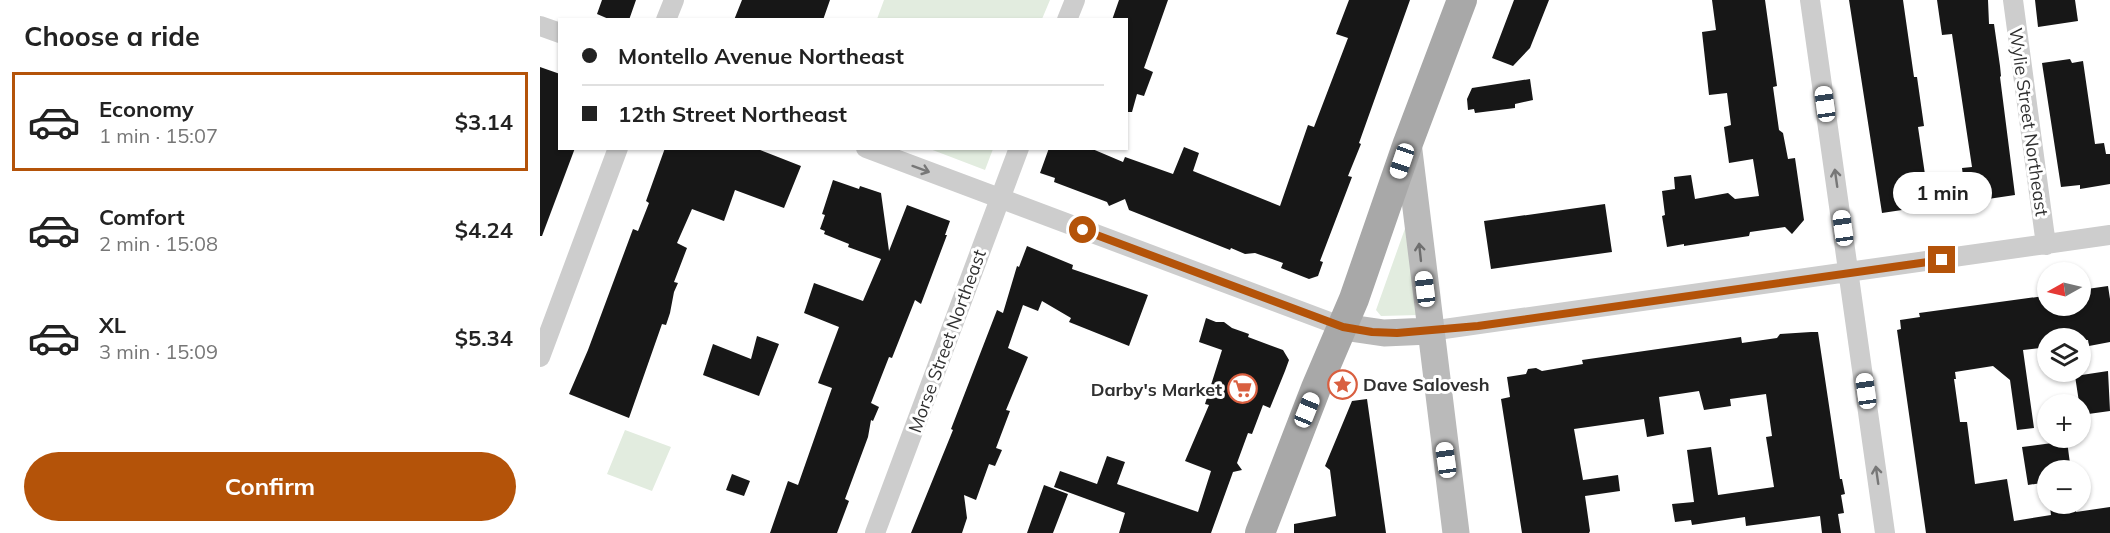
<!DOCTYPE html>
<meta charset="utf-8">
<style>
:root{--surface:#fff;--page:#f2f2f2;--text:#222;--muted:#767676;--line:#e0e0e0;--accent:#b45309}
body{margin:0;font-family:Mulish,sans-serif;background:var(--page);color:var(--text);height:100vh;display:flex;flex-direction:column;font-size:22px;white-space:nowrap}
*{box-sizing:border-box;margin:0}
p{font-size:20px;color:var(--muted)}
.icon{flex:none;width:33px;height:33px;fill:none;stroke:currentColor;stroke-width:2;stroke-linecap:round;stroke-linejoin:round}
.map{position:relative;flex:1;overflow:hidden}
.panel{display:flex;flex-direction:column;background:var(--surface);width:540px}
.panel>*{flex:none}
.banner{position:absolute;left:18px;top:18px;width:570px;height:132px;border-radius:0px;box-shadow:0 2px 4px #0004;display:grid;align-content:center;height:132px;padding:0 24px;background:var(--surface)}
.needle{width:39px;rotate:262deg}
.tools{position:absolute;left:1497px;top:262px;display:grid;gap:12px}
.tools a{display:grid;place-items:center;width:54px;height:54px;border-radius:50%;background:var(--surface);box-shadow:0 2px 4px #0004;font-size:30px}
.end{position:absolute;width:27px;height:27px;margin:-14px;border:8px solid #b45309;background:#fff;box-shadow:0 0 0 3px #fff}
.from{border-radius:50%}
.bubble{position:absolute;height:42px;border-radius:21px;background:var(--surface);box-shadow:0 2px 4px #0004;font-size:20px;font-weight:700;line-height:42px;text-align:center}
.car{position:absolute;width:18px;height:36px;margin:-18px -9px;border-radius:8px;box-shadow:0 0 4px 2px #0007;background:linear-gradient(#fff 24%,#345 0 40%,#fff 0 76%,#345 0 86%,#fff 0)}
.banner b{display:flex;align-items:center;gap:21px;height:57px;font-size:22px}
.banner b+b{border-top:2px solid var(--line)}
.banner i{width:15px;height:15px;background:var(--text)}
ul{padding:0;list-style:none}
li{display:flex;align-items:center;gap:18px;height:99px;margin:0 12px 9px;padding:0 12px;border:3px solid transparent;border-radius:0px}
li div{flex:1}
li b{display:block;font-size:22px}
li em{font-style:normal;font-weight:700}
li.on{border-color:var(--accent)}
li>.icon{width:54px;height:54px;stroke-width:1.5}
h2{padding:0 24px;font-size:27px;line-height:72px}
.button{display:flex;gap:12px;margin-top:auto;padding:12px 24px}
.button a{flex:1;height:69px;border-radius:36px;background:var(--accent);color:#fff;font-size:24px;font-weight:700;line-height:69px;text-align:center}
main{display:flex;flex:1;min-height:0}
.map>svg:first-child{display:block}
.green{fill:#e2ecdf}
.building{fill:#171717}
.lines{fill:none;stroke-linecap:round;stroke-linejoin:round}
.street{stroke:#cdcdcd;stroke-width:20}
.secondary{stroke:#bababa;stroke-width:27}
.primary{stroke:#a8a8a8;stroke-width:30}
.oneway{stroke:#777}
.oneway2{stroke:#6e6e6e}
.route{stroke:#b45309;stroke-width:8}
.labels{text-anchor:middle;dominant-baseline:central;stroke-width:6;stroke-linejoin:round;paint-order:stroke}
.street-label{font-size:18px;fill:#303030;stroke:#fff}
.poi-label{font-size:18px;font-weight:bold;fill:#303030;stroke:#fff;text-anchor:start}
</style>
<main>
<section class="panel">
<h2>Choose a ride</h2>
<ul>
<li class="on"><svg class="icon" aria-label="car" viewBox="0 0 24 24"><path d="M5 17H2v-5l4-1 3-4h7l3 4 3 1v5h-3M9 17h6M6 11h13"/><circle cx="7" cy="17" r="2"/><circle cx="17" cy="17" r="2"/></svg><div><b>Economy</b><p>1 min · 15:07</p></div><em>$3.14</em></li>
<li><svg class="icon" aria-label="car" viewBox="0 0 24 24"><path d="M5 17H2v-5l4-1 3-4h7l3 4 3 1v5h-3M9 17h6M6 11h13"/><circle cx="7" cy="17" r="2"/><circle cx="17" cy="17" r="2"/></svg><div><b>Comfort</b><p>2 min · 15:08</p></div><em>$4.24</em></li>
<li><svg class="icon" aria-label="car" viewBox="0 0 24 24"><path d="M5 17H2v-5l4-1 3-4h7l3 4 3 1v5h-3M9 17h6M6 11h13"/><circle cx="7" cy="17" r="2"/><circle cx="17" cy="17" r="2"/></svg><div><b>XL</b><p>3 min · 15:09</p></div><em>$5.34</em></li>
</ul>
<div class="button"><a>Confirm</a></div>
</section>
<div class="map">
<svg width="1570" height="533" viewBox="0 0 1570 533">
<rect width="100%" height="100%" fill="#fff"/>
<!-- green -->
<path class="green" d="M344,0H510L502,19H337Z
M390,149H453L445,170Z
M867,223L879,315L841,316L836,310Z
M85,430L131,447L112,491L67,474Z"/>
<!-- building -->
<path class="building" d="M62,0H96L89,20H71L57,14Z
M202,0H290L283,20H194Z
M579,0H628L604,68L613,72L604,96L597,94L592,112H586V20H572Z
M809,0H870L819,143L821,144L808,176L812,177L780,261L783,262L778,276L769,279L741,268L743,263L715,253L705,254L691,248L690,250L589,210L585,199L569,206L567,202L514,182L515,178L500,173L509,148H550L583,162L585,157L633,174L644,147L659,153L653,171L740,206L768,125L774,127L808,38L796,34Z
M974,0H1009L990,48L973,66L952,58Z
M1172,0H1225L1237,86L1233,87L1239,130L1243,133L1248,159L1255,158L1264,220L1252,234L1245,227L1210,232L1209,236L1144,246V244L1127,247L1122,216L1125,215L1122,191L1135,189L1134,177L1151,175L1155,199L1188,193L1195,199L1219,196L1213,159L1189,163L1184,127L1191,125L1187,93L1169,95L1162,32L1176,30Z
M1309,0H1363L1374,77H1377L1384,126L1378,127L1387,188L1419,183V177L1423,176L1422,168L1432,167L1412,34L1402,35L1397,0H1448L1449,24H1454L1460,66L1461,76L1460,77L1475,195L1448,199L1449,204L1428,207L1426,202L1422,203V201L1342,213Z
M1495,0H1535L1538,21L1498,27Z
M1530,59L1532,63L1543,61L1555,144L1564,143L1566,154H1570V184L1540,189V185L1521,187L1502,63Z
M0,67L20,74V148H35L2,236H0Z
M990,79L993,100L975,104V108L935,113L934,109L928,110L927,99L932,88Z
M125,148H215L261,166L244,208L195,190L184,221L152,209L137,243L147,248L134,282L138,283L134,292L130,313L126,325L122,324L89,418L29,394L48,350L93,229L98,231L109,203L106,201Z
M293,180L319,189L320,186L341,193L349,251L367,205L410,221L405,235H407L381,304L375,300L352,358L349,357L331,403L339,407L333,421L331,420L328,437L305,499L309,501L297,533H230L248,481L258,485L292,388L278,383L299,327L264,313L274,283L323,301L341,259L308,247L309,244L284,234L285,231L280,229L285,215L282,214Z
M1065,204L1072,252L951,269L944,221Z
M487,246L533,265L532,269L608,295L589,346L529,322L531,318L502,301L498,311L483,305L468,348L488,357L466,410L470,411L456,448L462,450L455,466L449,464L436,500L424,495L427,518L422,533H371L413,430L411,429L457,310L463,313L477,266L479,267Z
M1568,286L1570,299V342L1549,346L1548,340L1508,339V347L1483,350L1494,428L1477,430L1470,380L1453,366L1415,372L1416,379H1414L1420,422H1427L1435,484L1467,479L1474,521L1511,515L1510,507L1528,504H1535L1536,512L1570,507V533H1386L1357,330L1361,329L1360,320L1380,317L1379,313L1504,296L1508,301V306H1540V290Z
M666,318L676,322H684L692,328L709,334L708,337L743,350L749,360L745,371L730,408L723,405L712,434L708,433L697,463L702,470L693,472L671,533H579L585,513L514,487L520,471L557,484L567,456L585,462L577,484L658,512L671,471L645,461L669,405L665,404L682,350L659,342Z
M1271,332H1278L1300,479H1302L1305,494L1301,495L1304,513L1298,514L1301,533H1282L1280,516L1206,526L1205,517L1152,525L1151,520L1135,522L1132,504L1154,502L1147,450L1171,447L1178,495L1234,487L1226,437L1232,436L1226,394L1190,399L1191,406L1164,410L1159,391L1119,397L1124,434L1107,437L1104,419L1034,429L1043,480L1078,475L1080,491L1045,496L1050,531L1049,533H982L961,399L970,397L967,377L986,374L988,369L996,368L1002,371L1043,364L1042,360L1201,337L1202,343L1237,338L1240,334Z
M217,336L239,344L219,396L163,375L173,344L211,359Z
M1568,371L1570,411L1541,415L1535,376Z
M827,399L846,533H754V524L796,516L790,470L785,466L812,401Z
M1527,441L1531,471H1508V482L1488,485L1482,447Z
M192,474L210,481L204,496L186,490Z
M504,485L528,494L513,533H487Z"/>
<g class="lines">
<!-- street -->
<path class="street" d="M1270,0L1345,533
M1473,0L1506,245
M126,20L134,0
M527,20L535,0
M0,26L20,33
M326,148L803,327
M890,331L1570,235
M0,357L78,148
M335,533L479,148"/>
<!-- secondary -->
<path class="secondary" d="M868,143L916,533
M803,327L844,333L890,331"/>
<!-- primary -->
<path class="primary" d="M720,533L776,388L814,299L868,143L922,0"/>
</g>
<!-- one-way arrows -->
<defs><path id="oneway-shaft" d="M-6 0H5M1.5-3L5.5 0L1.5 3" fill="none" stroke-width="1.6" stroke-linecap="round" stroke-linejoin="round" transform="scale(1.5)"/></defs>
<g class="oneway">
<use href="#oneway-shaft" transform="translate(381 169) rotate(20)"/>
<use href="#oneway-shaft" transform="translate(1296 178) rotate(-98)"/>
<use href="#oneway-shaft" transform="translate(1337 475) rotate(-98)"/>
</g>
<use class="oneway2" href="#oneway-shaft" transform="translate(880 252) rotate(-96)"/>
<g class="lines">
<!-- route -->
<path class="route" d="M543,230L803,327L832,332L857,333L938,326L1402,260"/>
</g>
<!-- icons -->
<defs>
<symbol id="sight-ring" viewBox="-11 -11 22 22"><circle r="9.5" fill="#fff" stroke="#d95f40" stroke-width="1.5"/><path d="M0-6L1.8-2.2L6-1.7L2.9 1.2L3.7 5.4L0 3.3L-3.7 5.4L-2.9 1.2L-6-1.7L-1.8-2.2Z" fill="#d95f40"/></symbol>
<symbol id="supermarket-ring" viewBox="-11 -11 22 22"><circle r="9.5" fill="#fff" stroke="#d95f40" stroke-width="1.5"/><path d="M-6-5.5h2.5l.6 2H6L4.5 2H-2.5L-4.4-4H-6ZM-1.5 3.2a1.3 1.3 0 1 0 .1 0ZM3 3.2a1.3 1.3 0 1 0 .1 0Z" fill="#d95f40"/></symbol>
</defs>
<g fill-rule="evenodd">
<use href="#sight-ring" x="786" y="368" width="33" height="33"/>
<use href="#supermarket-ring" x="686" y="372" width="33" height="33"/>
</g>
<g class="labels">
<!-- street labels -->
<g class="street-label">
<text transform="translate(1489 122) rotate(82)">Wylie Street Northeast</text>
<text transform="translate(407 341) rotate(-70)">Morse Street Northeast</text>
</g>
<!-- poi labels -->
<g class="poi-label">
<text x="823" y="384">Dave Salovesh</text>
<text x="682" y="389" text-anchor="end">Darby's Market</text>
</g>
</g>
</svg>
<div class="tools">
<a><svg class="needle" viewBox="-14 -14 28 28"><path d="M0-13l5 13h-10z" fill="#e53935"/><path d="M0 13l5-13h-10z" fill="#767676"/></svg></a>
<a><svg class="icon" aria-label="layers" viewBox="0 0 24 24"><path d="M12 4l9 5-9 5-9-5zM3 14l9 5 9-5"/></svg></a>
<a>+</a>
<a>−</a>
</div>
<i class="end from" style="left:543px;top:230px"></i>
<i class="end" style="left:1402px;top:260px"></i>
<div class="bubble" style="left:1353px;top:172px;width:99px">1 min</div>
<i class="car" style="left:1285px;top:104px;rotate:352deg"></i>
<i class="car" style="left:862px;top:161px;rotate:199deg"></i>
<i class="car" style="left:1303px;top:228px;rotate:352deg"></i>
<i class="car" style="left:885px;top:289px;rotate:353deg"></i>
<i class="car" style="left:1326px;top:391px;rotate:352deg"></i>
<i class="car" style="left:767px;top:410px;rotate:22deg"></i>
<i class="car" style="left:906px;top:460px;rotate:352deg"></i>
<div class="banner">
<b><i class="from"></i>Montello Avenue Northeast</b>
<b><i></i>12th Street Northeast</b>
</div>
</div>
</main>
